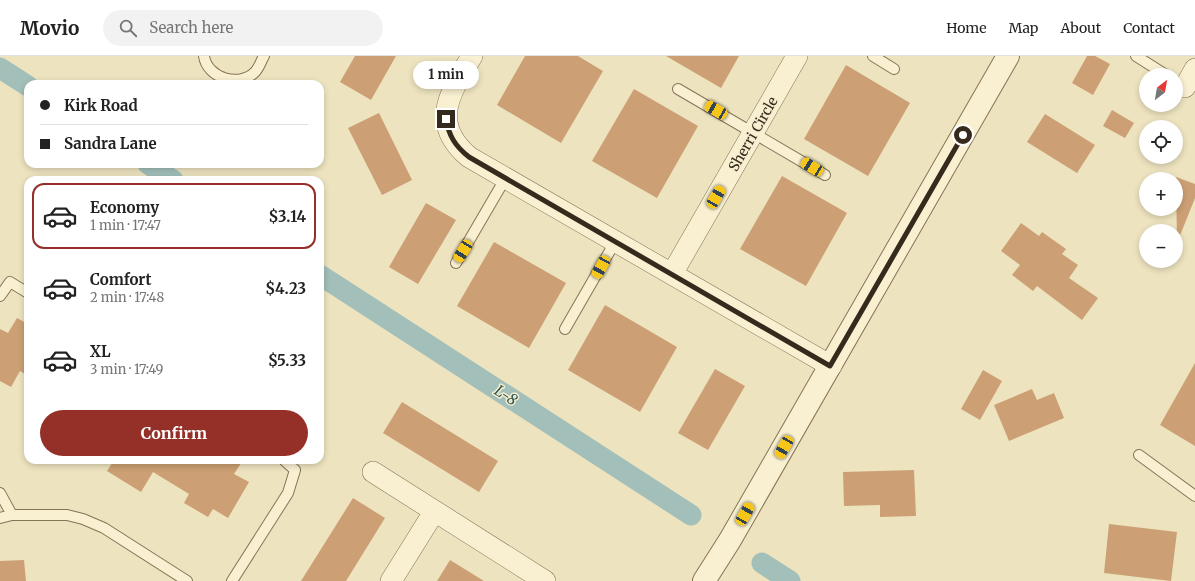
<!DOCTYPE html>
<meta charset="utf-8">
<style>
:root{--surface:#fff;--page:#f2f2f2;--text:#222;--muted:#767676;--line:#e0e0e0;--accent:#953028}
body{margin:0;font-family:Merriweather,serif;background:var(--page);color:var(--text);height:100vh;display:flex;flex-direction:column;font-size:15px;white-space:nowrap}
*{box-sizing:border-box;margin:0}
p{font-size:13px;color:var(--muted)}
.icon{flex:none;width:22px;height:22px;fill:none;stroke:currentColor;stroke-width:2;stroke-linecap:round;stroke-linejoin:round}
.map{position:relative;flex:1;overflow:hidden}
.drawer{position:absolute;left:24px;top:120px;width:300px;height:288px;display:flex;flex-direction:column;background:var(--surface);border-radius:12px;box-shadow:0 2px 6px #0003}
.drawer>*{flex:none}
.top-card{position:absolute;left:24px;top:24px;width:300px;height:88px;border-radius:12px;box-shadow:0 2px 6px #0003;display:grid;align-content:center;height:88px;padding:0 16px;background:var(--surface)}
.needle{width:26px;rotate:31deg}
.fabs{position:absolute;left:1139px;top:12px;display:grid;gap:8px}
.fabs a{display:grid;place-items:center;width:44px;height:44px;border-radius:50%;background:var(--surface);box-shadow:0 2px 6px #0003;font-size:20px}
.end{position:absolute;width:18px;height:18px;margin:-9px;border:5px solid #352a1c;background:#fff;box-shadow:0 0 0 2px #fff}
.from{border-radius:50%}
.bubble{position:absolute;height:28px;border-radius:14px;background:var(--surface);box-shadow:0 2px 6px #0003;font-size:13px;font-weight:700;line-height:28px;text-align:center}
.car{position:absolute;width:12px;height:24px;margin:-12px -6px;border-radius:5px;box-shadow:0 0 3px 1px #0007;background:linear-gradient(#f5c518 24%,#345 0 40%,#f5c518 0 76%,#345 0 86%,#f5c518 0)}
.top-card b{display:flex;align-items:center;gap:14px;height:38px;font-size:15px}
.top-card b+b{border-top:1px solid var(--line)}
.top-card i{width:10px;height:10px;background:var(--text)}
ul{padding:7px 0 0;list-style:none}
li{display:flex;align-items:center;gap:12px;height:66px;margin:0 8px 6px;padding:0 8px;border:2px solid transparent;border-radius:12px}
li div{flex:1}
li b{display:block;font-size:15px}
li em{font-style:normal;font-weight:700}
li.active{border-color:var(--accent)}
li>.icon{width:36px;height:36px;stroke-width:1.5}
.primary-button{display:flex;gap:8px;margin-top:auto;padding:8px 16px}
.primary-button a{flex:1;height:46px;border-radius:24px;background:var(--accent);color:#fff;font-size:16px;font-weight:700;line-height:46px;text-align:center}
header{display:flex;align-items:center;gap:24px;box-sizing:border-box;height:56px;padding:0 20px;background:var(--surface);border-bottom:1px solid var(--line)}
header strong{font-size:19px}
nav{display:flex;gap:22px;margin-inline-start:auto;font-size:14px}
.search{width:280px;height:36px;background:var(--page);display:flex;align-items:center;gap:10px;box-sizing:border-box;padding:0 14px;border-radius:22px;color:var(--muted);font-size:15px}
.map>svg:first-child{display:block}
.lines{fill:none;stroke-linecap:round;stroke-linejoin:round}
.canal{stroke:#a2bfb9;stroke-width:21}
.building{fill:#cca074}
.service-casing{stroke:#867457;stroke-width:12}
.minor-casing{stroke:#867457;stroke-width:22}
.tertiary-casing{stroke:#867457;stroke-width:24}
.service{stroke:#f9f0d2;stroke-width:10}
.minor{stroke:#f9f0d2;stroke-width:21}
.tertiary{stroke:#f9f0d2;stroke-width:22}
.route{stroke:#352a1c;stroke-width:5}
.labels{text-anchor:middle;dominant-baseline:central;stroke-width:3;stroke-linejoin:round;paint-order:stroke}
.street-label{font-size:14px;fill:#352a1c;stroke:#f5edce}
.water-label{font-size:15px;font-style:italic;fill:#2b5555;stroke:#f5edce}
</style>
<header>
<strong>Movio</strong>
<div class="search"><svg class="icon" aria-label="search" viewBox="0 0 24 24"><circle cx="10" cy="10" r="6"/><path d="M15 15l6 6"/></svg>Search here</div>
<nav><a>Home</a><a>Map</a><a>About</a><a>Contact</a></nav>
</header>
<div class="map">
<svg width="1195" height="525" viewBox="0 0 1195 525">
<rect width="100%" height="100%" fill="#ede3bf"/>
<g class="lines">
<!-- canal -->
<path class="canal" d="M0,12L28,30
M148,108L173,124
M320,219L691,459
M762,507L790,525"/>
</g>
<!-- building -->
<path class="building" d="M355,0H396L371,44L340,26Z
M525,0H578L603,15L561,87L497,49Z
M666,0H739L721,32Z
M1087,0H1095L1110,8L1093,39L1072,27Z
M846,9L910,47L868,120L804,83Z
M634,33L698,70L657,142L592,105Z
M1112,54L1134,67L1125,82L1103,70Z
M379,57L412,124L382,139L348,72Z
M1045,58L1095,89L1077,117L1027,86Z
M782,120L847,157L806,230L740,193Z
M1176,121L1195,128V142L1177,187Z
M426,147L456,164L418,228L389,211Z
M1021,167L1039,180L1042,176L1066,193L1062,198L1078,209L1069,222L1098,242L1082,264L1037,230L1033,235L1012,219L1020,209L1001,195Z
M494,186L566,227L529,292L457,250Z
M605,249L677,291L640,356L568,314Z
M17,262L28,268V320L20,315L11,331L0,325V273L8,277Z
M1195,307V390L1160,369Z
M715,313L745,330L708,394L678,377Z
M983,314L1002,325L980,364L961,353Z
M1032,333L1037,344L1054,337L1064,362L1009,385L994,349Z
M402,346L498,405L479,436L383,377Z
M114,404H243L234,418L249,426L228,462L213,453L208,461L184,447L189,438L153,416L141,436L107,415Z
M914,414L916,460L880,461V449L844,450L843,416Z
M353,442L385,462L346,525H301Z
M1109,468L1177,476L1171,525L1104,517Z
M24,504L26,525H0V505Z
M450,504L484,525H437Z"/>
<g class="lines">
<defs>
<path id="service" d="M204,0C207,22 239,32 255,16C259,12 261,5 264,0
M873,0L894,13
M1136,0L1166,19
M678,33L825,119
M456,207L505,123
M0,240L10,226L28,237
M565,273L615,186
M1139,399L1195,440
M0,437L12,459
M0,462L12,459H67L83,463L104,472L187,525
M232,525L288,437L295,414L284,404"/>
<path id="minor" d="M472,0C450,37 429,67 469,101L831,310
M1185,31L1195,13
M672,218L797,0
M373,416L545,525
M391,525L434,456"/>
<path id="tertiary" d="M704,525L730,484L1008,0"/>
</defs>
<!-- service casing -->
<use href="#service" class="service-casing"/>
<!-- minor casing -->
<use href="#minor" class="minor-casing"/>
<!-- tertiary casing -->
<use href="#tertiary" class="tertiary-casing"/>
<!-- service -->
<use href="#service" class="service"/>
<!-- minor -->
<use href="#minor" class="minor"/>
<!-- tertiary -->
<use href="#tertiary" class="tertiary"/>
</g>
<g class="lines">
<!-- route -->
<path class="route" d="M446,63C449,80 455,90 469,101L830,310L963,79"/>
</g>
<g class="labels">
<!-- street labels -->
<g class="street-label">
<text transform="translate(753 78) rotate(-60)">Sherri Circle</text>
</g>
<!-- water labels -->
<g class="water-label">
<text transform="translate(506 339) rotate(33)">L-8</text>
</g>
</g>
</svg>
<div class="fabs">
<a><svg class="needle" viewBox="-14 -14 28 28"><path d="M0-13l5 13h-10z" fill="#e53935"/><path d="M0 13l5-13h-10z" fill="#767676"/></svg></a>
<a><svg class="icon" aria-label="locate" viewBox="0 0 24 24"><circle cx="12" cy="12" r="6"/><path d="M12 2v4M12 18v4M2 12h4M18 12h4"/></svg></a>
<a>+</a>
<a>−</a>
</div>
<i class="end from" style="left:963px;top:79px"></i>
<i class="end" style="left:446px;top:63px"></i>
<div class="bubble" style="left:413px;top:5px;width:66px">1 min</div>
<i class="car" style="left:716px;top:54px;rotate:300deg"></i>
<i class="car" style="left:812px;top:111px;rotate:301deg"></i>
<i class="car" style="left:716px;top:141px;rotate:30deg"></i>
<i class="car" style="left:463px;top:195px;rotate:211deg"></i>
<i class="car" style="left:601px;top:211px;rotate:209deg"></i>
<i class="car" style="left:784px;top:391px;rotate:210deg"></i>
<i class="car" style="left:745px;top:458px;rotate:30deg"></i>
<div class="top-card">
<b><i class="from"></i>Kirk Road</b>
<b><i></i>Sandra Lane</b>
</div>
<section class="drawer">
<ul>
<li class="active"><svg class="icon" aria-label="car" viewBox="0 0 24 24"><path d="M5 17H2v-5l4-1 3-4h7l3 4 3 1v5h-3M9 17h6M6 11h13"/><circle cx="7" cy="17" r="2"/><circle cx="17" cy="17" r="2"/></svg><div><b>Economy</b><p>1 min · 17:47</p></div><em>$3.14</em></li>
<li><svg class="icon" aria-label="car" viewBox="0 0 24 24"><path d="M5 17H2v-5l4-1 3-4h7l3 4 3 1v5h-3M9 17h6M6 11h13"/><circle cx="7" cy="17" r="2"/><circle cx="17" cy="17" r="2"/></svg><div><b>Comfort</b><p>2 min · 17:48</p></div><em>$4.23</em></li>
<li><svg class="icon" aria-label="car" viewBox="0 0 24 24"><path d="M5 17H2v-5l4-1 3-4h7l3 4 3 1v5h-3M9 17h6M6 11h13"/><circle cx="7" cy="17" r="2"/><circle cx="17" cy="17" r="2"/></svg><div><b>XL</b><p>3 min · 17:49</p></div><em>$5.33</em></li>
</ul>
<div class="primary-button"><a>Confirm</a></div>
</section>
</div>
